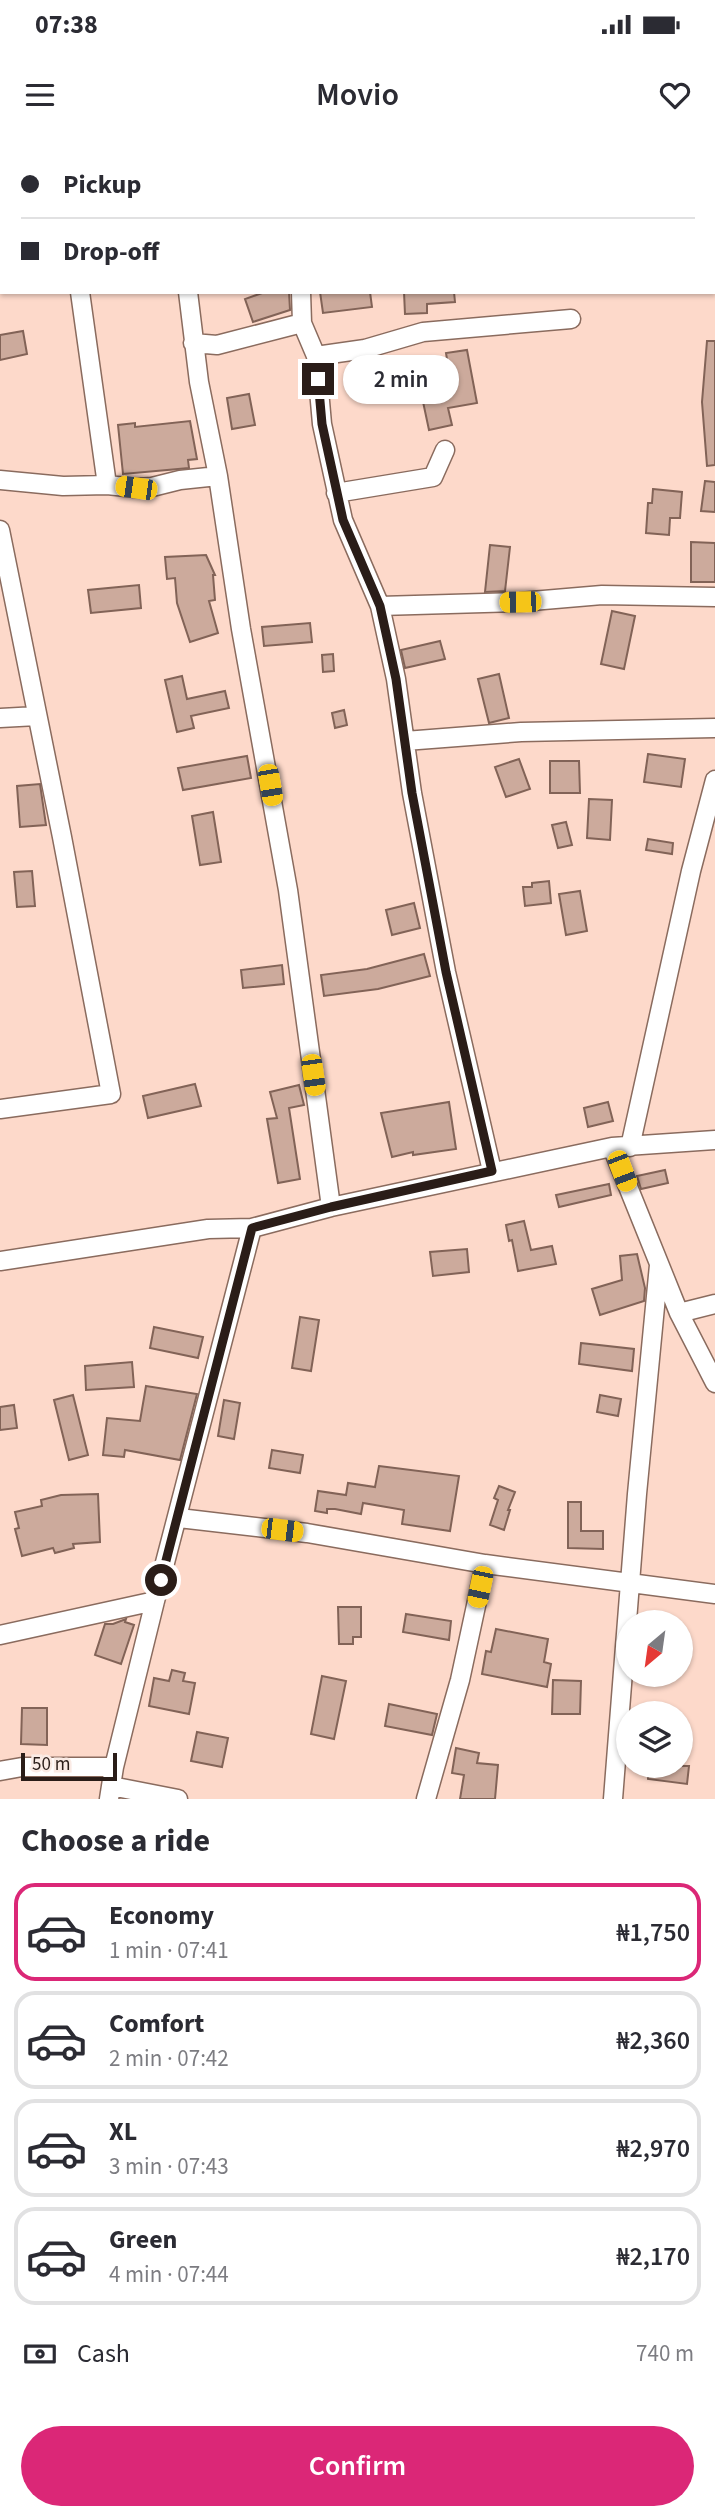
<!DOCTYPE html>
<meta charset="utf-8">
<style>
:root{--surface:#fff;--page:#f2f2f3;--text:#2b2b33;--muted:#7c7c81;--line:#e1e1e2;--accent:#db2777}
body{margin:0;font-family:"Source Sans 3",sans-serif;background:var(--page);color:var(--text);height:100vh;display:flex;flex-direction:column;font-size:26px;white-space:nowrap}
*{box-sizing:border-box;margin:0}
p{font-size:23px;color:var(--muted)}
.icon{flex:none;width:38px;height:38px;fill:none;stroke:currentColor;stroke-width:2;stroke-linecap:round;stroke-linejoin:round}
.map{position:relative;height:1659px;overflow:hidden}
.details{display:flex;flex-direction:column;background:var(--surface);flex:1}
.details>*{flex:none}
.top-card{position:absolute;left:0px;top:0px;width:716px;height:154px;box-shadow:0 2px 5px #0004;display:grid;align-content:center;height:154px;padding:0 21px;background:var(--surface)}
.needle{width:46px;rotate:209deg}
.buttons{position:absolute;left:616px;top:1470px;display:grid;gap:14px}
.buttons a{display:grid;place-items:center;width:77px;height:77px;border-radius:50%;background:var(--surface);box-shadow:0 2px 5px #0004;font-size:35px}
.scale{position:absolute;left:21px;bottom:18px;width:96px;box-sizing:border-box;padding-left:7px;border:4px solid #2a1d18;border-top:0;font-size:19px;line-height:24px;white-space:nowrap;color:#2a1d18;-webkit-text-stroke:5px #faebe5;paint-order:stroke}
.end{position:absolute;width:32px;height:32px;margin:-16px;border:9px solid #2a1d18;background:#fff;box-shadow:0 0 0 4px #fff}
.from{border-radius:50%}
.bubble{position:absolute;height:49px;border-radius:24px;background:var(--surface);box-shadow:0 2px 5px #0004;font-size:23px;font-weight:600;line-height:49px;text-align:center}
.car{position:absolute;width:21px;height:42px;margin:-21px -10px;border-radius:9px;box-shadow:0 0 5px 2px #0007;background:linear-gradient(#f5c518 24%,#345 0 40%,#f5c518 0 76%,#345 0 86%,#f5c518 0)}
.top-card b{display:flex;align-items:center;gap:24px;height:66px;font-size:26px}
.top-card b+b{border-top:2px solid var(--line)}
.top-card i{width:18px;height:18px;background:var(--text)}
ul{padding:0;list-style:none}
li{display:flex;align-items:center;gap:21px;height:98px;margin:0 14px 10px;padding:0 7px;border:4px solid var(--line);border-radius:21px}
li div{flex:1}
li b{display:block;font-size:26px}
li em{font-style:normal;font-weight:600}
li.selected{border-color:var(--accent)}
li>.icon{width:63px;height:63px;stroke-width:1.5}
h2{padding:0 21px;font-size:32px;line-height:84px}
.pay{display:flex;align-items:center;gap:18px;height:77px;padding:0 21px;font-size:26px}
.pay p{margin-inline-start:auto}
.cta{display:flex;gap:14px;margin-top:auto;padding:14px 21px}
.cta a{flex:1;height:80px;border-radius:42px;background:var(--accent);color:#fff;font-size:28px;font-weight:600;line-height:80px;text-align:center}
.status{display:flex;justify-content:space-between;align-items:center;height:49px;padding:0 35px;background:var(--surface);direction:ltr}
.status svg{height:19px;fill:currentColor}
header{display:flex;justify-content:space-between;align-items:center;height:91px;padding:0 21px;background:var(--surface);font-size:32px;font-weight:600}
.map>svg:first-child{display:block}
.building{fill:#ccaa9c;stroke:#826357;stroke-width:2}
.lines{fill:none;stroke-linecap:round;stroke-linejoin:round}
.minor-casing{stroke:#8a6b5e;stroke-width:21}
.minor{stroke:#fff;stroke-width:18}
.route{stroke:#2a1d18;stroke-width:9}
</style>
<div class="status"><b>07:38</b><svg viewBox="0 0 49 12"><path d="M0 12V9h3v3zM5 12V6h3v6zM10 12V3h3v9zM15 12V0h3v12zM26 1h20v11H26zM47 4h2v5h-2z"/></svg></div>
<header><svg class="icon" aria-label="menu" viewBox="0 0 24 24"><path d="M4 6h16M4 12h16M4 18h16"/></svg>Movio<svg class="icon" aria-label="heart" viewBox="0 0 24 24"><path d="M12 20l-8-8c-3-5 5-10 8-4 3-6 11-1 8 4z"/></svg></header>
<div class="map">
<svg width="715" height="1659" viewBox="0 0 715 1659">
<rect width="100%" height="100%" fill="#fdd9ca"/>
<!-- building -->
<path class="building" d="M265,152H289L290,170L253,182L245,159Z
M320,152H370L372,167L323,173Z
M404,152H454L455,162L427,164V173L405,174Z
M23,191L27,214L0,220V195Z
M707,201H715V325L707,326L702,262Z
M467,210L477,263L448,268L452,285L429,290L422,257L452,250L446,213Z
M249,254L255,285L232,289L227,258Z
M190,281L197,319L188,320L189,328L123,334L118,285L135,283V287Z
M705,341L715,342V372L701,371Z
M653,349L682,352L680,378H670L669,395L646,393L648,363H652Z
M691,402L715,403V442H691Z
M490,405L510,407L505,451L485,452Z
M206,415L215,435H213L215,460L209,461L218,493L190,502L177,463L175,438L167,439L165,417Z
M139,445L141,468L91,473L88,450Z
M612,471L635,476L624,529L601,524Z
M310,483L312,502L264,506L262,487Z
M440,501L445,519L405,528L401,510Z
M333,514L334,531L323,532L322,515Z
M499,534L509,578L489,583L478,539Z
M182,536L187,559L225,551L229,568L191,576L194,588L177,592L165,540Z
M344,570L347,585L335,588L332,573Z
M648,614L685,619L681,647L644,642Z
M247,616L251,638L183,650L178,628Z
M519,619L530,649L506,657L495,627Z
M550,621H579L580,653H550Z
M40,644L46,685L20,687L17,646Z
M589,659L612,660L610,700L587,698Z
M213,672L221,722L200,725L192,676Z
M566,682L572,705L558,708L552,685Z
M648,699L673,703L672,714L646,710Z
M32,731L35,766L17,767L14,732Z
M549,741L551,763L525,766L523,747H532V743Z
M580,751L587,791L566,795L559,754Z
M414,763L420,788L392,795L386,770Z
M424,814L430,836L378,849L324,856L321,835L367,829Z
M282,825L284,844L243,848L241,830Z
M195,944L201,966L148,978L143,956Z
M299,945L304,965L289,968L300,1039L278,1043L267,979L277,978L270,952Z
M449,962L456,1009L413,1015V1012L392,1017L381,973Z
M608,962L613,981L588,987L584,968Z
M665,1030L668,1043L641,1049L637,1036Z
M609,1044L611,1055L559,1067L556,1055Z
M524,1081L531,1110L552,1106L556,1124L518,1131L512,1100L509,1101L506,1085Z
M467,1109L469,1132L433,1136L430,1112Z
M637,1114L645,1148L644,1161L600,1175L592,1149L622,1140L620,1116Z
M300,1177L319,1180L311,1231L292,1228Z
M154,1187L203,1197L198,1218L150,1208Z
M581,1203L634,1209L632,1231L579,1224Z
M132,1222L134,1247L86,1250L85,1226Z
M146,1246L197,1254L180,1320L125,1310L124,1317L103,1315L107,1278L140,1281Z
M73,1255L88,1315L69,1320L54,1260Z
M600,1255L621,1259L618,1276L597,1272Z
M224,1260L240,1263L234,1299L218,1296Z
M14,1265L17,1288L0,1290V1267Z
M272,1310L303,1315L300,1333L269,1328Z
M379,1326L459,1336L450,1391L402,1384L404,1370L363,1363L361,1374L335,1369H327V1373L315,1371L318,1351L346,1355L348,1343L375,1347Z
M499,1346L515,1352L508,1370H510L504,1390L490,1385L498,1360L494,1358Z
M98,1354L100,1402L73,1404L74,1408L55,1413L53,1408L22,1416L15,1389L19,1388L15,1372L42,1366L41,1360L61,1355Z
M568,1362H581V1391H603V1409L568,1408Z
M338,1467H361V1497H353V1504H339Z
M406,1474L451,1481L449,1500L403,1492Z
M126,1479L125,1482L134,1485L121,1524L95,1515L105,1484H113Z
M496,1489L548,1499L544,1522L551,1524L547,1547L482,1534L486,1511L491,1512Z
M172,1530L185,1533L183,1541L195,1543L189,1574L149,1566L154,1538L169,1541Z
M322,1536L346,1541L334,1599L311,1594Z
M553,1540L581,1541L580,1574H552Z
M389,1564L437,1574L432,1595L385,1586Z
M22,1568H47V1605L21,1604Z
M197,1592L228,1598L222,1627L191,1621Z
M456,1608L479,1613L477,1623L498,1625L495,1659H460L464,1635L452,1633Z
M649,1626H689L687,1644L648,1639Z"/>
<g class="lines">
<defs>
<path id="minor" d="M58,0V2
M171,0V2
M332,0V2
M188,152L199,242L218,336L241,489L288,750L331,1067
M301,152L302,183L316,216L322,284L343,380L380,466
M193,203L217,205L302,183
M316,216L365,209L423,192L571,179
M0,340L63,346L107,345L80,152
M107,345L136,348L152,347L180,340L218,336
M336,353L433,337L445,310
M0,390L62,697L111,954L0,969
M0,578L37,576
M405,601L521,592L715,588
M612,1007L679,1173L715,1243
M630,1007L691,731L715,640
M492,1031L446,832L412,653L396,539L380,466L520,462L602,455L715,457
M0,1121L208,1089L252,1088L331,1067L612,1007L715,1000
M679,1173L715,1164
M179,1378L307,1393L485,1424L715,1454
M0,1495L155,1461
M0,1631L22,1627H114
M111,1646L178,1659
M109,1659L114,1627L155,1461L252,1088
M426,1659L460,1540L485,1424
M613,1659L637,1354L659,1125"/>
</defs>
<!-- minor casing -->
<use href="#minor" class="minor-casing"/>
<!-- minor -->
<use href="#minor" class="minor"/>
</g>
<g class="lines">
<!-- route -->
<path class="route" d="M161,1440L252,1088L331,1067L492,1031L446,832L412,653L396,539L380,466L343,380L322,284L318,239"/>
</g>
</svg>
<div class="buttons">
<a><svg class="needle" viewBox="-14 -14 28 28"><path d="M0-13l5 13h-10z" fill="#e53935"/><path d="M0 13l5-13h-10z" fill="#7c7c81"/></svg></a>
<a><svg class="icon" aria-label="layers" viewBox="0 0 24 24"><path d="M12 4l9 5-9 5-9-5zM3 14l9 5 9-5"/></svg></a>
</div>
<div class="scale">50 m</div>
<i class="end from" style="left:161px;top:1440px"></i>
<i class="end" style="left:318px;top:239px"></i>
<div class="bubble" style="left:343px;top:215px;width:116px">2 min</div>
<i class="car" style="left:136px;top:348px;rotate:278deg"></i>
<i class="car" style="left:520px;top:462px;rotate:269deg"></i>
<i class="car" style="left:270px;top:645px;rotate:170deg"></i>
<i class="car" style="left:313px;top:935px;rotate:172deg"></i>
<i class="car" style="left:622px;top:1031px;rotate:159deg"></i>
<i class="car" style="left:282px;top:1390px;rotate:97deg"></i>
<i class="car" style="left:480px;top:1447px;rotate:192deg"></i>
<div class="top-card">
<b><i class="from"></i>Pickup</b>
<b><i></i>Drop-off</b>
</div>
</div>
<section class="details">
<h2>Choose a ride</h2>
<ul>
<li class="selected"><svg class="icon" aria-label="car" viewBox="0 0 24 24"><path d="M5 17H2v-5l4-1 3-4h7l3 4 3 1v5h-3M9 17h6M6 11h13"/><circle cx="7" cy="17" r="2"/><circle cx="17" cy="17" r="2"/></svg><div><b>Economy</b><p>1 min · 07:41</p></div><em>₦1,750</em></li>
<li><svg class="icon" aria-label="car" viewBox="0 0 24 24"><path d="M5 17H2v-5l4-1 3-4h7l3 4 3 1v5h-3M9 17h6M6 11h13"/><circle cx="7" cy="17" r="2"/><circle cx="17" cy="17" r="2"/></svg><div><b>Comfort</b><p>2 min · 07:42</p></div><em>₦2,360</em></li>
<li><svg class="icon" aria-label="car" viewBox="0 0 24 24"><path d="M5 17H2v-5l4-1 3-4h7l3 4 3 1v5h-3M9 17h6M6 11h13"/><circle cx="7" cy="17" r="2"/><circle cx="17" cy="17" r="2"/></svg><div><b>XL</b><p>3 min · 07:43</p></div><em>₦2,970</em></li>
<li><svg class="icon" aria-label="car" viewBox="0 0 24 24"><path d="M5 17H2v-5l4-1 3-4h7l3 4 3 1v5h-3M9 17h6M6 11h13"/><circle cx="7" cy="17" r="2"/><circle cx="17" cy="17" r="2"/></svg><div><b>Green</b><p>4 min · 07:44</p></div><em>₦2,170</em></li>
</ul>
<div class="pay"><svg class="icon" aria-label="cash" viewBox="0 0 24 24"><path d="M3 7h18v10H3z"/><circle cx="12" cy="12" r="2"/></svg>Cash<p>740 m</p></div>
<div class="cta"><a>Confirm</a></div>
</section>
